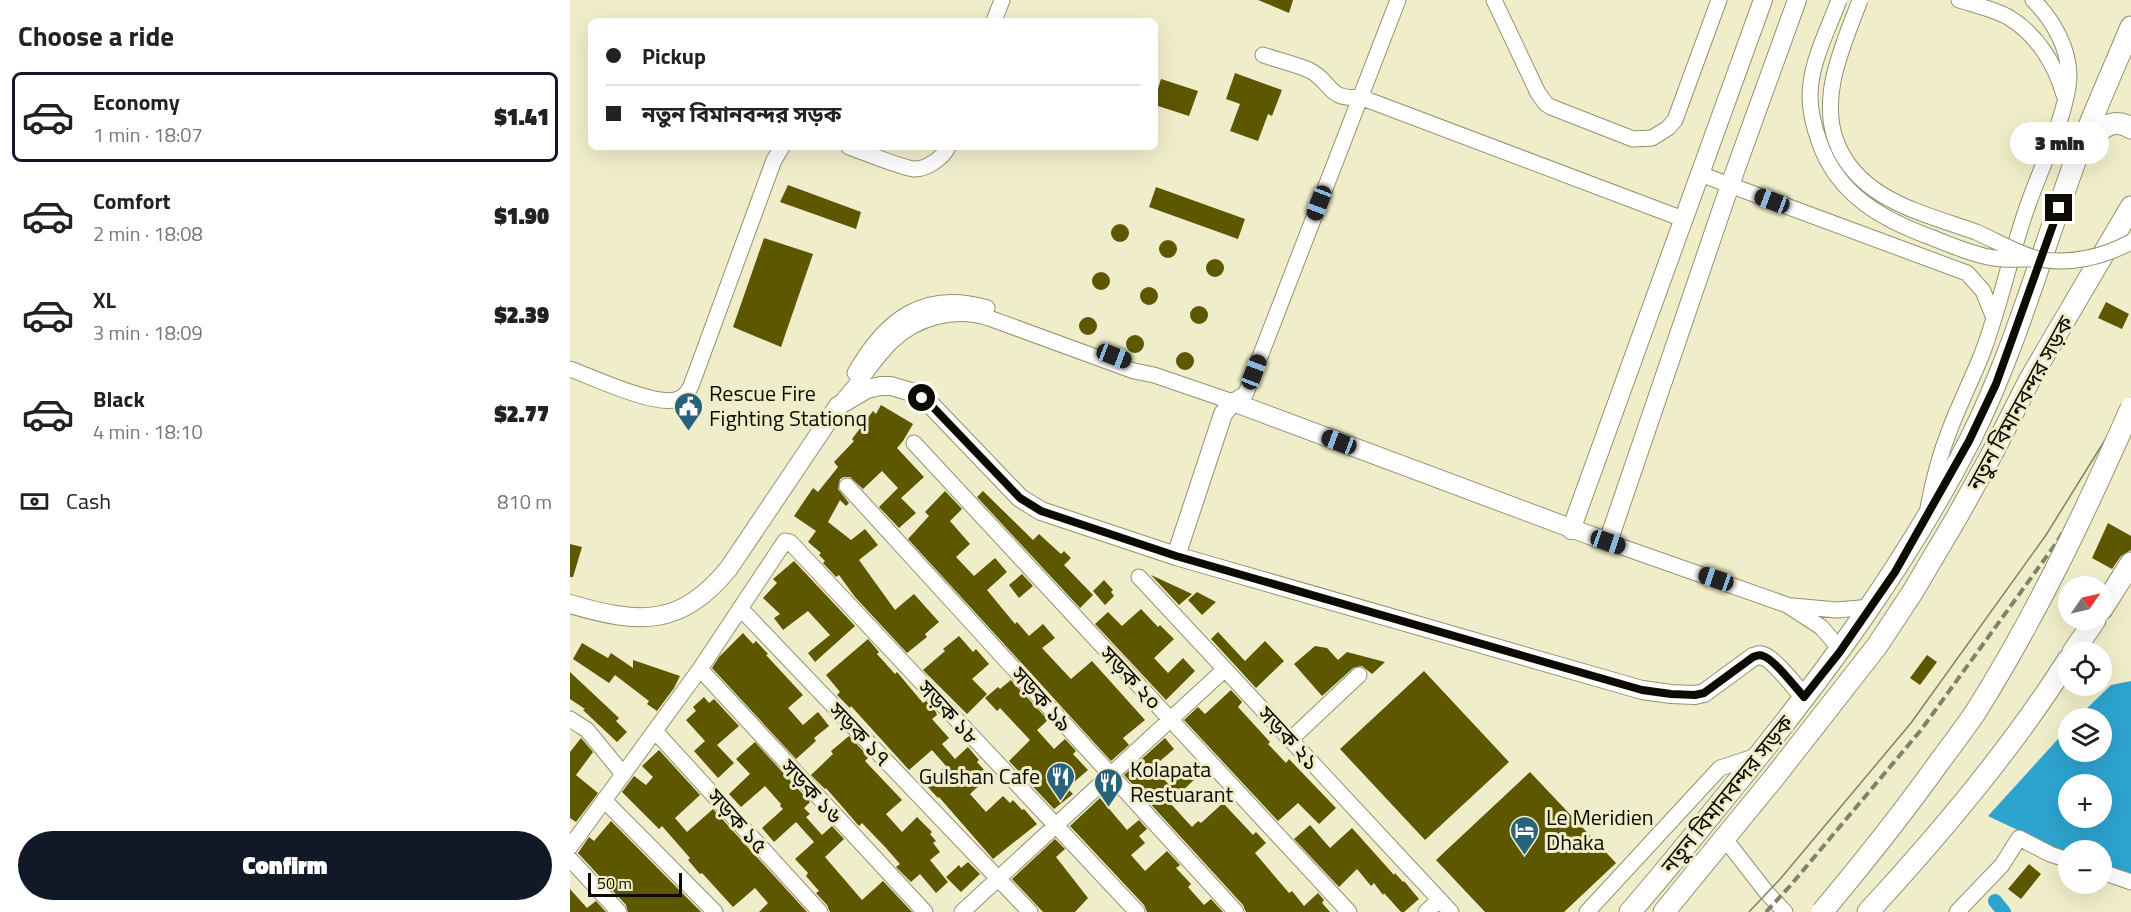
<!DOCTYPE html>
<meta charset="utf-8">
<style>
:root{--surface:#fff;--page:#f6f6f6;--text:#222;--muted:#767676;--line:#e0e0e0;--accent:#111827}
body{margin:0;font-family:"Titillium Web","Noto Sans Bengali",sans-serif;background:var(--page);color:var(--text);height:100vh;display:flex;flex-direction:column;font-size:22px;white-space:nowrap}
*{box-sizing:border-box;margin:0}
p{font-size:20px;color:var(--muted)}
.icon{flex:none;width:33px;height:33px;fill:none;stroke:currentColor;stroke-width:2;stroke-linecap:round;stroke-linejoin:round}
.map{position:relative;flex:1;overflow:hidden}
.side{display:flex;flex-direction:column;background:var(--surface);width:570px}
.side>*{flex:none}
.guide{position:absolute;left:18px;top:18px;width:570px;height:132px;border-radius:9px;box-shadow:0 6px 24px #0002;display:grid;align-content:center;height:132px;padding:0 18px;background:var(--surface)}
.needle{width:39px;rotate:56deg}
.fabs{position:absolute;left:1488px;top:576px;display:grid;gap:12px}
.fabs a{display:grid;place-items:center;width:54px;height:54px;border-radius:50%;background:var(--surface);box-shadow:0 6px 24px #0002;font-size:30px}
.scale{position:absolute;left:18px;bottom:15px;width:94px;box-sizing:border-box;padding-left:6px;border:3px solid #0d0c02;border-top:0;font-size:16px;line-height:21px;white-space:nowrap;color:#0d0c02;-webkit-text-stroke:4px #f0eeca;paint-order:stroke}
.end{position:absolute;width:27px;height:27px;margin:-14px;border:8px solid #0d0c02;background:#fff;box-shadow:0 0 0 3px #fff}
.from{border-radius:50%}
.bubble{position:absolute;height:42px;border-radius:21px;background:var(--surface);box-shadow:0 6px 24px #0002;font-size:20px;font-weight:800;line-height:42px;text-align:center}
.car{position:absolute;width:18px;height:36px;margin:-18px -9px;border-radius:8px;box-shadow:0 0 4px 2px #0007;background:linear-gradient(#222 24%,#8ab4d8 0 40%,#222 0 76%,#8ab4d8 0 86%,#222 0)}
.guide b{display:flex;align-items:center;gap:21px;height:57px;font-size:22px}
.guide b+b{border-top:2px solid var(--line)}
.guide i{width:15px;height:15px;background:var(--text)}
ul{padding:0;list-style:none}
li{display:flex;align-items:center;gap:18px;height:90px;margin:0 12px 9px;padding:0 6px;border:3px solid transparent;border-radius:9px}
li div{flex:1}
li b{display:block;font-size:22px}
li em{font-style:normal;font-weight:800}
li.current{border-color:var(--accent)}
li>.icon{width:54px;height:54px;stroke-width:1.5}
h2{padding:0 18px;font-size:27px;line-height:72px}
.pay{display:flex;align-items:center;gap:15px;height:66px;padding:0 18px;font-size:22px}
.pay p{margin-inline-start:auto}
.primary-button{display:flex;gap:12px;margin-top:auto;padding:12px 18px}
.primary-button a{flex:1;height:69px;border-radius:36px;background:var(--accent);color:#fff;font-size:24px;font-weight:800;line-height:69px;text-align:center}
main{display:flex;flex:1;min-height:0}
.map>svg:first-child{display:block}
.water{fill:#2da4d0;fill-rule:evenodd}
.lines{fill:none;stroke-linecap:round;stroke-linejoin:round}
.canal{stroke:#2da4d0;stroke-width:14}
.building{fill:#5d5700}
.minor-casing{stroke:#949271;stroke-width:17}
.major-casing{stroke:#949271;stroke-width:20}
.highway-casing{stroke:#949271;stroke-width:23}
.minor{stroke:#fff;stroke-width:15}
.major{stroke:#fff;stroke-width:18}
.highway{stroke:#fff;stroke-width:21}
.tram{stroke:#828169;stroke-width:1.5}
.rail{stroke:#828169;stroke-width:4;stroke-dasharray:9 4.5;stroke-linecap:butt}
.minor-bridge-casing{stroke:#949271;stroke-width:17;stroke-linecap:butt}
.highway-bridge-casing{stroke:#949271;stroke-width:23;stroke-linecap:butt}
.minor-bridge{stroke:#fff;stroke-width:15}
.highway-bridge{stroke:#fff;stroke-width:21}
.route{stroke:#0d0c02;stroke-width:8}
.labels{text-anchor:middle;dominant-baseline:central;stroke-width:6;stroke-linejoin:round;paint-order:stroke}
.poi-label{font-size:22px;fill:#0d0c02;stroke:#f0eeca;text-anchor:start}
.street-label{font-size:22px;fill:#0d0c02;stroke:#f0eeca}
</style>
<main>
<section class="side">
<h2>Choose a ride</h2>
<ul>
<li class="current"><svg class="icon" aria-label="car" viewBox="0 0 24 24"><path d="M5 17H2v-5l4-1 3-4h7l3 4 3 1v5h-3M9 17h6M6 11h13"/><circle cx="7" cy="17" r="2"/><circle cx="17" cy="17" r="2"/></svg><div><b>Economy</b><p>1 min · 18:07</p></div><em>$1.41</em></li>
<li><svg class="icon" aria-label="car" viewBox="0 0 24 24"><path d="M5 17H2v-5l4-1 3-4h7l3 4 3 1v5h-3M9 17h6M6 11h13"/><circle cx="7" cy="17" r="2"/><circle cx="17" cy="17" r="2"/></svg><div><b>Comfort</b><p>2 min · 18:08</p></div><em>$1.90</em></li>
<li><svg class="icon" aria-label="car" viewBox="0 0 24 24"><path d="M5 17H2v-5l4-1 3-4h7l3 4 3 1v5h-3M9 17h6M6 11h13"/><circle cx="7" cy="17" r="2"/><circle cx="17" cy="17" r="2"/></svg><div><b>XL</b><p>3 min · 18:09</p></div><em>$2.39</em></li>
<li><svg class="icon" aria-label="car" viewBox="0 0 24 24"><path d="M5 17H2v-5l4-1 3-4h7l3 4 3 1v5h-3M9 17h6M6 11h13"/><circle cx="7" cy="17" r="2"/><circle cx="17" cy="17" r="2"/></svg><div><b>Black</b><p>4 min · 18:10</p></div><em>$2.77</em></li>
</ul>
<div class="pay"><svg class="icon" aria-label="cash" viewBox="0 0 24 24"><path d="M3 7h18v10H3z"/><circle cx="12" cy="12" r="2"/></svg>Cash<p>810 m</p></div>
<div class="primary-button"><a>Confirm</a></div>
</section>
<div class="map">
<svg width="1561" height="912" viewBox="0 0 1561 912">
<rect width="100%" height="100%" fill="#f0eeca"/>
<!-- water -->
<path class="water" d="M1561,681V876L1532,866V850H1498V854L1418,816L1498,728V752H1532V718H1507L1541,685ZM1498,784H1532V818H1498Z"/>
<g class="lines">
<!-- canal -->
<path class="canal" d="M1425,901L1434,912"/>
</g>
<!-- building -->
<path class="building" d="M688,0H723L719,13Z
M665,73L712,90L702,116L698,114L688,141L660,131L670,104L656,99Z
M591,79L628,91L619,116L585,105V98Z
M218,185L291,212L286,229L210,202Z
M586,187L675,219L668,239L579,207Z
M541 233a9 9 0 1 1 18 0a9 9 0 1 1-18 0Z
M194,238L243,254L211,347L163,327Z
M589 249a9 9 0 1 1 18 0a9 9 0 1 1-18 0Z
M636 268a9 9 0 1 1 18 0a9 9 0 1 1-18 0Z
M522 281a9 9 0 1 1 18 0a9 9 0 1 1-18 0Z
M570 296a9 9 0 1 1 18 0a9 9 0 1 1-18 0Z
M1536,302L1559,314L1552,329L1528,318Z
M620 315a9 9 0 1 1 18 0a9 9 0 1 1-18 0Z
M509 326a9 9 0 1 1 18 0a9 9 0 1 1-18 0Z
M556 344a9 9 0 1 1 18 0a9 9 0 1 1-18 0Z
M606 361a9 9 0 1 1 18 0a9 9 0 1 1-18 0Z
M311,405L343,424L333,441L327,448L354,477L331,498L346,513L329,528L309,507L328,488L312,471L293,489L280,477H274L270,479L268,489L279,503L276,506L270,500L258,522L281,540L295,529L308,545L289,560L325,610L344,594L369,622L355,634L357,637L337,653L285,597L269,575L266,577L253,563L255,561L249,555L251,553L238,542L246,531L224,516L243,488L248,492L268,467L264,462L284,441L282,439L303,411L306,414Z
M375,491L392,509L380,521L400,544L386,557L404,576L425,558L437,572L417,590L445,624L447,622L459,636L473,624L485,638L472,648L501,679L522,661L575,720L553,738L559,745L541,761L338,539L359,516L355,512Z
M413,491L463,540L469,534L491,554L494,551L501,558L494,565L523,595L510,608L407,497Z
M1538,523L1561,536V550L1551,556L1542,569L1522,558Z
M0,544L12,547L3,577H0Z
M224,561L285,626L245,662L238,653L260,635L238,611L213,630L204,618L210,614L193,598L207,583L203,579Z
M452,574L463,586L449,598L439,585Z
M581,575L622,594L609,605Z
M534,580L543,590L541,592L544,596L535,605L523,591Z
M627,592L646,602L632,615L618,600Z
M571,609L588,627L590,625L604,639L584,658L598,673L613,658L625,671L596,700L525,624L538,612L552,626Z
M648,632L675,661L695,641L714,661L686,688L641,639Z
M173,633L183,644L186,641L198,654L196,655L233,695L218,708L233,725L248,712L259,726L244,738L246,741L226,759L142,668L149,657Z
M389,636L403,652L406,649L419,664L402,679L417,694L397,714L353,670L375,651L373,649Z
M298,639L309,652L307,654L325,674L327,672L353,703L356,701L366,712L367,715L362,719L379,738L372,744L385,759L398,747L409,760L407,762L415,771L409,776L414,781L400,794L416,812L433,796L440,803L443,800L452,810L454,809L467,824L423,859L369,797L368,798L355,784L376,766L362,750L339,770L281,706L280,708L267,695L270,692L256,675Z
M12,643L38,658L41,653L63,668V660L110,676L104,688L87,711L77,704L79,701L45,675L39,683L3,659Z
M745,646L757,648L768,660L777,652L815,662L802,674L792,666L783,668L752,696L724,664Z
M1357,655L1367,662L1350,685L1340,678Z
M854,671L939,762L855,840L770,749Z
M0,672L49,718L46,721L57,732L47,742L13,710L15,709L0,699Z
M441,680L478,720L467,730L484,749L495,739L506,751L503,754L518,770L497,788L503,794L484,809L439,761L460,740L430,708L427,711L415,698L428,687L430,689Z
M661,690L672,702L668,707L700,742L698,744L716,763L719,759L766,808L749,824L728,803L708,821L614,720L628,707L635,714Z
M134,697L139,703L144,699L169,726L147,745L164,763L148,778L124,751L135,741L116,720L126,711L123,707Z
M279,736L299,757L295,761L332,800L316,814L332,832L347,817L362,832L360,834L366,841L363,843L370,852L360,860L378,882L366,893L350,874L341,882L326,867L330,864L316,848L292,823L289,826L256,788L255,789L241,775L263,754L261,751Z
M11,738L23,752L6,775L28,793L6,822L0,818V752Z
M595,738L604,749L583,767L600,786L627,763L634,770L600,803L622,827L628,821L631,823L653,803L683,835L686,832L696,843L685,853L719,893L722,891L734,906L748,893L754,900L752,903L760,912H676L673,905L554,775Z
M185,742L240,802L234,808L240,814L236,817L252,835L262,826L274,839L255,857L292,900L313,881L342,912H260L257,905L246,893L249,891L236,876L238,873L225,859L244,842L226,822L204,842L192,828L213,809L210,806L211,804L195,786L171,807L159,794L180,774L166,759Z
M89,750L130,795L105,818L117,832L143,809L237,912H189L198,903L185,888L163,907L132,873L130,874L118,860L120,858L92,826L89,829L52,792L64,776L76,785L83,777L72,766Z
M960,772L1046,863L994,912H915L866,860Z
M530,798L557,830L569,820L577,829L569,836L575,843L561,855L575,871L597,851L610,865L606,868L621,884L618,887L634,905L641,899L653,912H577L574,905L500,826Z
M41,821L131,912H58L56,905L8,853L19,837L24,841Z
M740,825L760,848L782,828L824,875L825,873L833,882L834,881L849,899L834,912H831L814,893L813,895L804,883L801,886L787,869L769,887L724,839Z
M485,839L495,849L486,857L518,898L505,912H473L442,879Z
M398,862L410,874L391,892L376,877L389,865L391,868Z
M1459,864L1471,874L1451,899L1438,889Z
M0,889L17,908L26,901L36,912H0Z"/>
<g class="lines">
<defs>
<path id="minor" d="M924,0L968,93L976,104L981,107L1063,139L1082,138L1098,128L1105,120L1149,0
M1389,0C1405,5 1424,9 1438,17C1467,34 1485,64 1494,95
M424,21L432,0
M693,55C708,60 724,64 739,70C762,81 757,101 790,97L1113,219
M279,147C296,153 327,166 343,169C356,170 373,158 378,147
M1130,174L1397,273L1413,291L1424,318
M0,369C22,377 88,408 108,399C114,397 118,392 121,386L204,160L212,147
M285,373C315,320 354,289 417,308
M274,399C291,381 304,359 321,342C347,317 385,307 419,318L564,371L584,375L663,402L676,393L828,0
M344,443L779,912
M277,486L666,912
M1358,508C1363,481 1370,454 1380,429C1390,403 1402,379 1412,354C1431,304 1441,251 1459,202C1471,168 1498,111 1499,76C1499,48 1483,20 1463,0
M1038,542L1217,605L1251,627L1265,643L1269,653
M569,577L881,912
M1223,606L1267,610L1301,607
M170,608L460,912
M130,669L355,912
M0,719L17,730L53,774
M85,731L250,912
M720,740L789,675
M34,800L145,912
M1155,839L1197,893L1215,912
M0,847L130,669L215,541L220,542L567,912
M0,859L49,912
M1532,872L1561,882
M392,912L655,669
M856,912L869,900
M1017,912L1150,768L1190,755
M1387,912L1432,865L1449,838L1480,854L1498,860"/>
<path id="major" d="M1001,530L1193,0
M606,556L653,414L663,402L1038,542L1160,185L1227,0
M0,604C69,624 110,628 159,568L268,406L297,389L311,386H321L341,392L360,404L450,498L471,511L606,556L1072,690L1101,694L1125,695L1134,693L1183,657C1187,656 1189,654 1193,656C1204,659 1226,688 1234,697"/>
<path id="highway" d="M1516,144C1529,130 1542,116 1561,128
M1532,609L1561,563
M1503,652L1525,620
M1060,912C1096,871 1130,828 1165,785C1253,677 1336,565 1400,440C1445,350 1472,251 1507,156C1524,112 1543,70 1561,27
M1094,912L1203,779L1307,646L1342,593L1387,517L1423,452L1460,379L1561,207
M1298,912C1371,833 1441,750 1498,660"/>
</defs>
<!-- minor casing -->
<use href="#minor" class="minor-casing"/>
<!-- major casing -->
<use href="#major" class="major-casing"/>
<!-- highway casing -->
<use href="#highway" class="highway-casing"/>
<!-- minor -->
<use href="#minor" class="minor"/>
<!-- major -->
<use href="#major" class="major"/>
<!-- highway -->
<use href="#highway" class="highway"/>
<!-- tram -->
<path class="tram" d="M1179,912L1211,878L1341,723L1476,535L1561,398"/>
<!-- rail -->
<path class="rail" d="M1196,912L1220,886L1351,730L1487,542L1561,421"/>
<defs>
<path id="minor-bridge" d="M1269,0C1258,30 1240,63 1240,96C1240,112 1244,127 1249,141C1267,195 1313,220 1363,238C1383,246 1404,255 1424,258C1436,260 1449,259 1461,259
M1290,0C1274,44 1249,94 1266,141C1288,200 1353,213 1406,232C1425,240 1449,255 1469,259C1500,265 1533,257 1561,242"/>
<path id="highway-bridge" d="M1252,912C1293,863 1333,813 1370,761C1382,745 1394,729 1405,713C1466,616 1515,513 1561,408"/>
</defs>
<!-- minor-bridge casing -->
<use href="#minor-bridge" class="minor-bridge-casing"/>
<!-- highway-bridge casing -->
<use href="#highway-bridge" class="highway-bridge-casing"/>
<!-- minor-bridge -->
<use href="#minor-bridge" class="minor-bridge"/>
<!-- highway-bridge -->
<use href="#highway-bridge" class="highway-bridge"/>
</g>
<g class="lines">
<!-- route -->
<path class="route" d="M352,398L360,404L450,498L471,511L606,556L1072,690L1101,694L1125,695L1134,693L1183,657C1187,656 1189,654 1193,656C1204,659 1226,688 1234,697L1269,653L1325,572L1399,441L1426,384L1489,208"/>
</g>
<!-- icons -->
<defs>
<symbol id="civic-pin" viewBox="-11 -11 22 30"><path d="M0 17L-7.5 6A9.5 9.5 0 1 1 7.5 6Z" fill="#27637b" stroke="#f0eeca"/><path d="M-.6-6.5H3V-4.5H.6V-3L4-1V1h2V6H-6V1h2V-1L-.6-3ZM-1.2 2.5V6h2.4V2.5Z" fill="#fff"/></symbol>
<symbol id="restaurant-pin" viewBox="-11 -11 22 30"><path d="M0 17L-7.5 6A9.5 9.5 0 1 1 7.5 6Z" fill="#27637b" stroke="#f0eeca"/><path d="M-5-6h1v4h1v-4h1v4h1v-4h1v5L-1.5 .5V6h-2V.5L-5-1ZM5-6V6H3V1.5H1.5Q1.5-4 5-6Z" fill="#fff"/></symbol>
<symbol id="hotel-pin" viewBox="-11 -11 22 30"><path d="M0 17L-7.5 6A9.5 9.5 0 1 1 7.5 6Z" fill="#27637b" stroke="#f0eeca"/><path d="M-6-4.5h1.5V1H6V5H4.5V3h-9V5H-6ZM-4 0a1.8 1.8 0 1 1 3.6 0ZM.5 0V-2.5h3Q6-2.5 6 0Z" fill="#fff"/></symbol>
</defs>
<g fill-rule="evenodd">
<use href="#civic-pin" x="102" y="390" width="33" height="45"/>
<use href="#restaurant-pin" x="474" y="760" width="33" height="45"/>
<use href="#restaurant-pin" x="522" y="766" width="33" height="45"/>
<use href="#hotel-pin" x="938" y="814" width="33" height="45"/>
</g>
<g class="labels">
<!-- poi labels -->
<g class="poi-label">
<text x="139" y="393">Rescue Fire<tspan x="139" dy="25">Fighting Stationq</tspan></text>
<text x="560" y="769">Kolapata<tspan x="560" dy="25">Restuarant</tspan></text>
<text x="470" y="776" text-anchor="end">Gulshan Cafe</text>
<text x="976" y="817">Le Meridien<tspan x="976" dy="25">Dhaka</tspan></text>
</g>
<!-- street labels -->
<g class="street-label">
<text transform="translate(1450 403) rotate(-61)">নতুন বিমানবন্দর সড়ক</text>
<text transform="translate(561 678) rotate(47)">সড়ক ২০</text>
<text transform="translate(472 699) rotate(48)">সড়ক ১৯</text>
<text transform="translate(379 712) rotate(47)">সড়ক ১৮</text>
<text transform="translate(290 734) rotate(46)">সড়ক ১৭</text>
<text transform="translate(719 738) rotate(47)">সড়ক ২১</text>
<text transform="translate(242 791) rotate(47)">সড়ক ১৬</text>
<text transform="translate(1157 794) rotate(-51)">নতুন বিমানবন্দর সড়ক</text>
<text transform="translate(168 821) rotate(48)">সড়ক ১৫</text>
</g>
</g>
</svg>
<div class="fabs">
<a><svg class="needle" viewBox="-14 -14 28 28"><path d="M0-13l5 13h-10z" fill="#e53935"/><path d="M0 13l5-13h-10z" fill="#767676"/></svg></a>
<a><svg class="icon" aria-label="locate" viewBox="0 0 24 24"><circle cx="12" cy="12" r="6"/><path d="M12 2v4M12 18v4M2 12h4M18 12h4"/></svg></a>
<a><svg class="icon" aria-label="layers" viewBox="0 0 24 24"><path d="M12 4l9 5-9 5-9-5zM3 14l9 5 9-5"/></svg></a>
<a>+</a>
<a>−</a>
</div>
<div class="scale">50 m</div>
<i class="end from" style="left:352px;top:398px"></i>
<i class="end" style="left:1489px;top:208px"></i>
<div class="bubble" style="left:1440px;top:122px;width:99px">3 min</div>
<i class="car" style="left:1202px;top:201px;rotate:291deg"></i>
<i class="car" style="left:749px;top:203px;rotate:201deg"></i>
<i class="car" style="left:544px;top:356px;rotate:111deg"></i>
<i class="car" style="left:684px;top:372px;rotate:21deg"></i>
<i class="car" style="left:769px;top:442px;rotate:291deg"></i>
<i class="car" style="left:1038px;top:542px;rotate:109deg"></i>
<i class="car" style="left:1146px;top:579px;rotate:289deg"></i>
<div class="guide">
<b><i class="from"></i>Pickup</b>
<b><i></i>নতুন বিমানবন্দর সড়ক</b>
</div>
</div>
</main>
